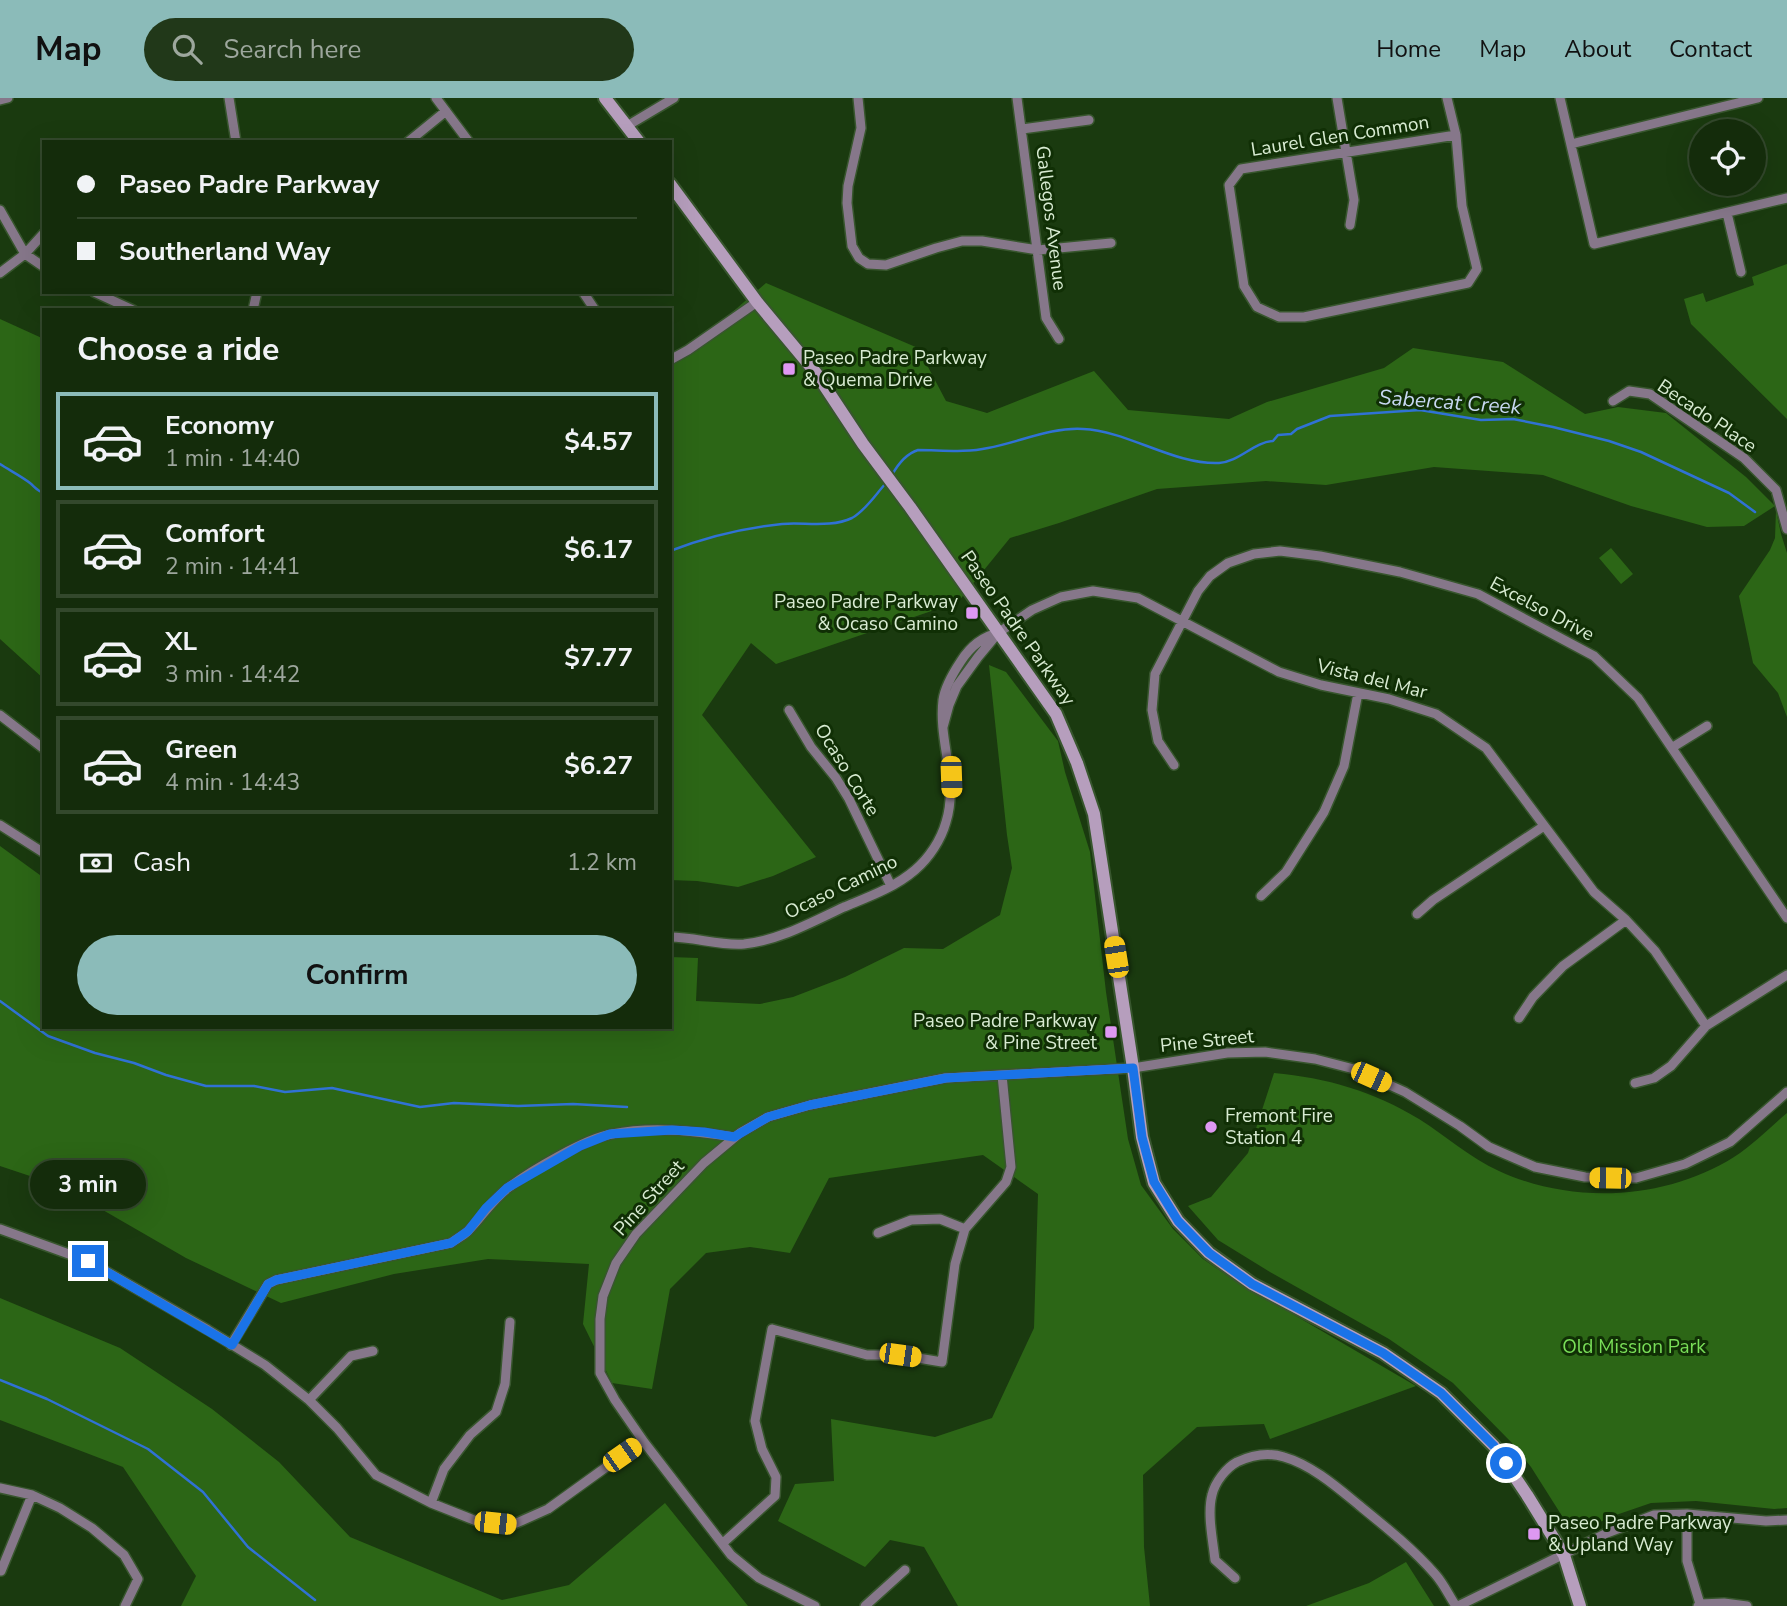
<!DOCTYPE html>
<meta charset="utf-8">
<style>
:root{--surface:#142c0b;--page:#213819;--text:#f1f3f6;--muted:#9da79d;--line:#33482c;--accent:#8bbbb9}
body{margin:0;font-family:"Nunito Sans",sans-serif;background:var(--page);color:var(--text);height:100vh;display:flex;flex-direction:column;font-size:26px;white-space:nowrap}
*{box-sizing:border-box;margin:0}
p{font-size:23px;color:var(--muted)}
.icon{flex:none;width:38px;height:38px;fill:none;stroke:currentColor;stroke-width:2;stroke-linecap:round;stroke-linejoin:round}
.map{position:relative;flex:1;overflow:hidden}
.details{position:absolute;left:42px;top:210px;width:630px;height:721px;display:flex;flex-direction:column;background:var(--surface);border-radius:0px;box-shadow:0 7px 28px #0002,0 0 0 2px var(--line)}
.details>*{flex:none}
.hud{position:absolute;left:42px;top:42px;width:630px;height:154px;border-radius:0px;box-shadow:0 7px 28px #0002,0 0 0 2px var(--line);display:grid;align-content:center;height:154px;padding:0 35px;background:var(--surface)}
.fabs{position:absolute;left:1689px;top:21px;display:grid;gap:14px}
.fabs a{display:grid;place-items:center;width:77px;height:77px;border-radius:50%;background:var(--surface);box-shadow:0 7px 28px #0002,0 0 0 2px var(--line);font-size:35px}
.end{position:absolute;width:32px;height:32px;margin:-16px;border:9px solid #1a73e8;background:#fff;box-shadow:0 0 0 4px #fff}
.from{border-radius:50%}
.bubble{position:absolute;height:49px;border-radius:24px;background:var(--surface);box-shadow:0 7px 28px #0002,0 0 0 2px var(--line);font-size:23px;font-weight:700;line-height:49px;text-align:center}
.car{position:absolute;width:21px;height:42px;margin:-21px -10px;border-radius:9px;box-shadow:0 0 5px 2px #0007;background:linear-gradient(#f5c518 24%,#345 0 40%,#f5c518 0 76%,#345 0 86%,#f5c518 0)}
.hud b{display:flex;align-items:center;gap:24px;height:66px;font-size:26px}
.hud b+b{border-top:2px solid var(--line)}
.hud i{width:18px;height:18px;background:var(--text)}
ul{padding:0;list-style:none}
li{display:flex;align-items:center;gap:21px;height:98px;margin:0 14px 10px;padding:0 21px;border:4px solid var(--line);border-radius:0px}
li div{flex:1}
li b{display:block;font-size:26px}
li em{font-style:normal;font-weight:700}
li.on{border-color:var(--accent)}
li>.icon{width:63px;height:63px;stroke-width:1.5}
h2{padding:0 35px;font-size:32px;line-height:84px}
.pay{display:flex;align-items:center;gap:18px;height:77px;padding:0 35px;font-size:26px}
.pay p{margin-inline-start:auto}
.button{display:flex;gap:14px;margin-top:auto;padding:14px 35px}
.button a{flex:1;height:80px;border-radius:42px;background:var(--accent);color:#111;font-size:28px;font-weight:700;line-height:80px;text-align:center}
header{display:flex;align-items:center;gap:42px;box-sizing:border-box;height:98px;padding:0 35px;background:var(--accent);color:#111}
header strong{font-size:33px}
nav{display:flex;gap:38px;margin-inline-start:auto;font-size:24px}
.search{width:490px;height:63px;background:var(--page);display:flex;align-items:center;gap:18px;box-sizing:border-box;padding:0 24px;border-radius:38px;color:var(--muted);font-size:26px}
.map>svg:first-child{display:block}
.green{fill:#2c6616}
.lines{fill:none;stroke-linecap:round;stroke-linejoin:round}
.stream{stroke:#3072d4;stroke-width:2.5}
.street-casing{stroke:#38562e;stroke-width:12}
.secondary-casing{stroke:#38562e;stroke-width:16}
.street{stroke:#86778a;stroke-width:9}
.secondary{stroke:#b69ebd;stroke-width:12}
.route{stroke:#1a73e8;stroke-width:9}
.poi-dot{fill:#de98f2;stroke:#102f05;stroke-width:2.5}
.labels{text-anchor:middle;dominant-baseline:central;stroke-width:6;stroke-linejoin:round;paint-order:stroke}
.street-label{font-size:19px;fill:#d8ebd2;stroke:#102f05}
.poi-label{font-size:19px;fill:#d8ebd2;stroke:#102f05;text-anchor:start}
.park-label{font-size:19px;fill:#79de58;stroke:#102f05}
.water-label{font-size:21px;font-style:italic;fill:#c8d8f2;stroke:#102f05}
</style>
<header>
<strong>Map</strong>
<div class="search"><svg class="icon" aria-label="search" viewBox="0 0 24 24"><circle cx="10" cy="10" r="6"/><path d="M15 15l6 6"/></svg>Search here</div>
<nav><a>Home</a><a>Map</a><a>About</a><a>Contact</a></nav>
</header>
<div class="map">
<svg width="1787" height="1508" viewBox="0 0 1787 1508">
<rect width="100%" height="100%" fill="#1a3a0f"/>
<!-- green -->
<path class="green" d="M1787,166V321L1691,226L1684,201L1703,195L1706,204L1754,187L1752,179Z
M766,185L918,250L946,303L987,315L1094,273L1128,312L1229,321L1267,304L1384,270L1413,250L1503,264L1585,316L1618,309L1666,315L1746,379L1775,408L1744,428L1707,429L1631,408L1543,377L1434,369L1326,387L1266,383L1157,391L1059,425L1010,440L958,504L776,566L751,545L702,617L816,759L773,778L738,789L697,783L670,782V268Z
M0,221L44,241V581L0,541Z
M1776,412L1781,436L1787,455V619L1778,595L1753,565L1739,498L1770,452L1775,440Z
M1611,450L1633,476L1621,486L1599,460Z
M989,567L1006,574L1058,643L1065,674L1090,754L1106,894L1122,1001L1128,1041L1141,1087L1173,1131L1203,1161L1231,1180L1416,1288L1270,1341L1264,1326L1197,1329L1143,1377L1144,1449L1150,1508H958L924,1449L890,1442L865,1469L778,1423L795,1386L834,1383L831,1321L935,1339L992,1320L1034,1230L1038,1096L983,1057L829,1080L790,1155L750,1149L706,1155L670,1191L652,1291L612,1285L583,1226L589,1166L488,1161L394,1176L281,1205L186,1160L63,1089L0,1068V748L44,780V929H670V859L698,860L696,903L760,906L793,899L845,879L904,850L943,851L1000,817L1012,770L1007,737Z
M1274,975C1327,980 1373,993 1419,1021C1446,1038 1470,1060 1499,1073C1572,1107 1666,1102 1734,1059C1753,1047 1770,1029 1787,1015V1410L1774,1411L1696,1403L1651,1405L1616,1417L1580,1433L1569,1429L1531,1369L1511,1344L1453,1285L1389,1241L1270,1174L1218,1142L1188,1108L1211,1099L1248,1055Z
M0,1200L120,1250L212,1311L279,1364L350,1439L502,1502L569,1487L665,1405L748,1508H181L196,1478L123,1369L0,1322Z
M1406,1464L1434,1508H1306L1369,1485Z"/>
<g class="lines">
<!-- stream -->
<path class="stream" d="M0,366C9,372 21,378 30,385C35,389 37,393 44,395
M892,377C898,366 906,356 918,352C941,352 966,355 988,350C1020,344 1051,329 1083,331C1128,333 1174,367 1219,365C1239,364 1254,344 1273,343L1278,337L1291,336L1297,331L1330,318L1420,312L1481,322L1513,321L1553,329L1609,343L1641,354L1729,395L1755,414
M670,453C706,439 743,430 782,426C804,424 831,430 852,420C865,413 876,396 886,385
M0,903L48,938L95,955L134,965L166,977L206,988H254L285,994L332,990L420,1009L454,1005L518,1008L573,1006L627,1009
M0,1282L47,1301L148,1351L203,1394L248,1449L315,1502"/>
<defs>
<path id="street" d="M229,0L236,44
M436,0L469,44
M858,0L861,30L848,88L847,105L852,148L859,160L868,166L886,167L936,150L962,143H982L1038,152L1111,145
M1017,0L1046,220L1059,241
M1337,0L1354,102L1350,127
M1447,0L1456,37L1462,108L1477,171L1468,185L1304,219H1279L1257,209L1244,188L1229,87L1241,71L1456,37
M1560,0L1594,146L1787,100
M0,2L8,0
M627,28L674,0
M1022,31L1089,22
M408,44L446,13
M1571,46L1758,0
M0,112L25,156L44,169
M1727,115L1741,174
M0,175L25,156L44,135
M94,194L133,212
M583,194L595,212
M253,212L257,194
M670,262L688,252L757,204
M1613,303L1629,293L1650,296L1744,360L1776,392L1787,431
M789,612L811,649L836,680L849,701L891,788
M0,617L44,651
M943,629L949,607L957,588L978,559L998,535L1032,512L1061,499L1093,493L1138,500L1279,574L1321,587L1389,601L1436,616L1486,650L1594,794L1626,822L1655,853L1706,928
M1673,649L1707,628
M1174,667L1158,643L1152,612L1155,576L1198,493L1210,478L1228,465L1254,456L1280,453L1320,458L1400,474L1478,496L1594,558L1638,600L1787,820
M0,727L44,755
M1261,798L1286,774L1324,714L1344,668L1358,595
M1417,816L1433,802L1544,728
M670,839C695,839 720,848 744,846C780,842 812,824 844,809C868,799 894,790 915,772C929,760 941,742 946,724C959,682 938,644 943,602C945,588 953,575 961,563C970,549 981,539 998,535
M1519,920L1533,899L1563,868L1626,822
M1635,985L1654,980L1671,968L1706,928L1787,877
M0,1131L88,1163L208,1232L265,1267L309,1302L337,1330L376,1377L431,1405L479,1424L512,1427L548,1411L641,1344H644
M878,1135L911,1122L940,1121L965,1131
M231,1247L268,1186L276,1182L451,1145C456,1141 463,1138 468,1133C482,1119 492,1102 508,1090C530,1073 586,1040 612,1036C652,1028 694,1033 735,1039
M309,1302L351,1258L373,1253
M0,1390L32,1397L60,1410L92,1430L124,1457L138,1481L125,1508
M431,1405L444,1371L470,1337L496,1314L505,1286L510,1224
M1687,1416V1463L1700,1506
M723,1445L775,1398L776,1379L762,1351L755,1323L772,1231L867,1257H900L942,1264L955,1166L965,1131L1006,1084L1011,1069L1002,977
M1,1473L32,1397
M1235,1480L1215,1462C1213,1443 1207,1416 1212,1397C1215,1384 1226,1370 1237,1364C1252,1357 1268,1354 1284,1359C1312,1367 1338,1390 1360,1408C1387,1430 1413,1451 1435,1476C1444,1486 1449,1498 1456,1508
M815,1508L759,1480L731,1457L644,1344L615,1302L600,1275V1221L603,1198L616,1165L636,1136L704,1065L740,1035L768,1019L810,1007L945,980L1133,970L1227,955L1265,954L1315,961L1354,971L1405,994L1460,1028L1489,1049L1535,1069L1585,1079L1636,1080L1685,1066L1730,1044L1787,994
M865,1508L905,1472
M1458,1508L1607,1435L1654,1417L1687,1416L1766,1423L1787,1422
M1698,1508L1700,1506L1724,1505L1747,1508"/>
<path id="secondary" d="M605,0L639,44
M670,86L757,204L816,275L863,346L910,409L1056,616L1077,665L1094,716L1133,970L1142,1039L1154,1085L1178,1123L1209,1155L1252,1186L1383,1255L1441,1295L1494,1348L1527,1397L1564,1457L1580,1508"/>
</defs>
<!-- street casing -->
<use href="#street" class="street-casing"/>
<!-- secondary casing -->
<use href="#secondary" class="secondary-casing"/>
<!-- street -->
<use href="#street" class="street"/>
<!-- secondary -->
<use href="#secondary" class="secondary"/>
</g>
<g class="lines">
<!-- route -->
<path class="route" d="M88,1163L232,1247L268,1186L276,1182L451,1145L468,1133L486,1110L507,1090L580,1048L610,1036L672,1032L704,1034L734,1039L768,1019L810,1007L946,980L1133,970L1142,1039L1154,1084L1178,1123L1209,1155L1252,1186L1383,1255L1441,1295L1494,1348L1506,1365"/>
</g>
<!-- markers -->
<g class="poi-dot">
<rect x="782" y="264" width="14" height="14" rx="3.5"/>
<rect x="965" y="508" width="14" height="14" rx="3.5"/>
<rect x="1104" y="927" width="14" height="14" rx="3.5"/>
<circle cx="1211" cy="1029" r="7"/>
<rect x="1527" y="1429" width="14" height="14" rx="3.5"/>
</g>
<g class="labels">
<!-- street labels -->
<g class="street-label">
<text transform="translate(1340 38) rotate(-9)">Laurel Glen Common</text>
<text transform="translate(1051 120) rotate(83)">Gallegos Avenue</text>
<text transform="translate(1707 318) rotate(34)">Becado Place</text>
<text transform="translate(1542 511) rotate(28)">Excelso Drive</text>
<text transform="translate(1018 530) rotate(55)">Paseo Padre Parkway</text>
<text transform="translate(1372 581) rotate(14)">Vista del Mar</text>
<text transform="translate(847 672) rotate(58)">Ocaso Corte</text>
<text transform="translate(841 789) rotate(-26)">Ocaso Camino</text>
<text transform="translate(1207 943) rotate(-6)">Pine Street</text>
<text transform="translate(649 1100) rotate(-48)">Pine Street</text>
</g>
<!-- poi labels -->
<g class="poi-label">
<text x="803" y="260">Paseo Padre Parkway<tspan x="803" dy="22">&amp; Quema Drive</tspan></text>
<text x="958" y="504" text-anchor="end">Paseo Padre Parkway<tspan x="958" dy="22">&amp; Ocaso Camino</tspan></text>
<text x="1097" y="923" text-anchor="end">Paseo Padre Parkway<tspan x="1097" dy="22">&amp; Pine Street</tspan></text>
<text x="1225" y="1018">Fremont Fire<tspan x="1225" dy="22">Station 4</tspan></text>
<text x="1548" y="1425">Paseo Padre Parkway<tspan x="1548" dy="22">&amp; Upland Way</tspan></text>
</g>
<!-- park labels -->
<g class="park-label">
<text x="1634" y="1249">Old Mission Park</text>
</g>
<!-- water labels -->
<g class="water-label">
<text transform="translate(1450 304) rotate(4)">Sabercat Creek</text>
</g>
</g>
</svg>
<div class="fabs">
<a><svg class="icon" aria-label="locate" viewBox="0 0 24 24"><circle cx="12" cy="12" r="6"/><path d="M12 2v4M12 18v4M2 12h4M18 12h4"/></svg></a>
</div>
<i class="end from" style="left:1506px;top:1365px"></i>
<i class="end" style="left:88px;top:1163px"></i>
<div class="bubble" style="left:30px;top:1062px;width:116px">3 min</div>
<i class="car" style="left:951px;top:679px;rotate:178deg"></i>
<i class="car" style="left:1116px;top:859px;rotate:351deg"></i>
<i class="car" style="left:1371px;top:979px;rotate:114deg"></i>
<i class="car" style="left:1610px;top:1080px;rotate:271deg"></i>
<i class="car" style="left:900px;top:1257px;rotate:98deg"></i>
<i class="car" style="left:622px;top:1357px;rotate:55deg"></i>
<i class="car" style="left:495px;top:1425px;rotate:96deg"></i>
<div class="hud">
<b><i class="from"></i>Paseo Padre Parkway</b>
<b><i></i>Southerland Way</b>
</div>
<section class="details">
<h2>Choose a ride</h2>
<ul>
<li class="on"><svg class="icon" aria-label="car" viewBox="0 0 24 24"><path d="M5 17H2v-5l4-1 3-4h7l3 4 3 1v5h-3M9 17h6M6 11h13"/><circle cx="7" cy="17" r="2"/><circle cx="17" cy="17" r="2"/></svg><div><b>Economy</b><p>1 min · 14:40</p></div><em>$4.57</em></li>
<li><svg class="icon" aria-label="car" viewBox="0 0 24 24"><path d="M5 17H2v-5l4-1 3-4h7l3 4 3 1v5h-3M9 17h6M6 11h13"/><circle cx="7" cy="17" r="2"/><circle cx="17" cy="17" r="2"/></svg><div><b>Comfort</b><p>2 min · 14:41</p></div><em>$6.17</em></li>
<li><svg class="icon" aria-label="car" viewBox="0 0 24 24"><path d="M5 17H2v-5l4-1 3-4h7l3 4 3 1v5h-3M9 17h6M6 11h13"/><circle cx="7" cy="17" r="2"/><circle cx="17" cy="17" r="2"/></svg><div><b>XL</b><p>3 min · 14:42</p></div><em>$7.77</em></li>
<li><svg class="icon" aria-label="car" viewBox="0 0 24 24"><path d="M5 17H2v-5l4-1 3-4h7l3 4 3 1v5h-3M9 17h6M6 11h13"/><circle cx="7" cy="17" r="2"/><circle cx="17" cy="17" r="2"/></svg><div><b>Green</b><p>4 min · 14:43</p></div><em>$6.27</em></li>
</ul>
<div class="pay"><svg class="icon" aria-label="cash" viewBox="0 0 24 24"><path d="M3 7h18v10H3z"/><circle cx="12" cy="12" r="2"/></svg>Cash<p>1.2 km</p></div>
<div class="button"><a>Confirm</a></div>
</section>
</div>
